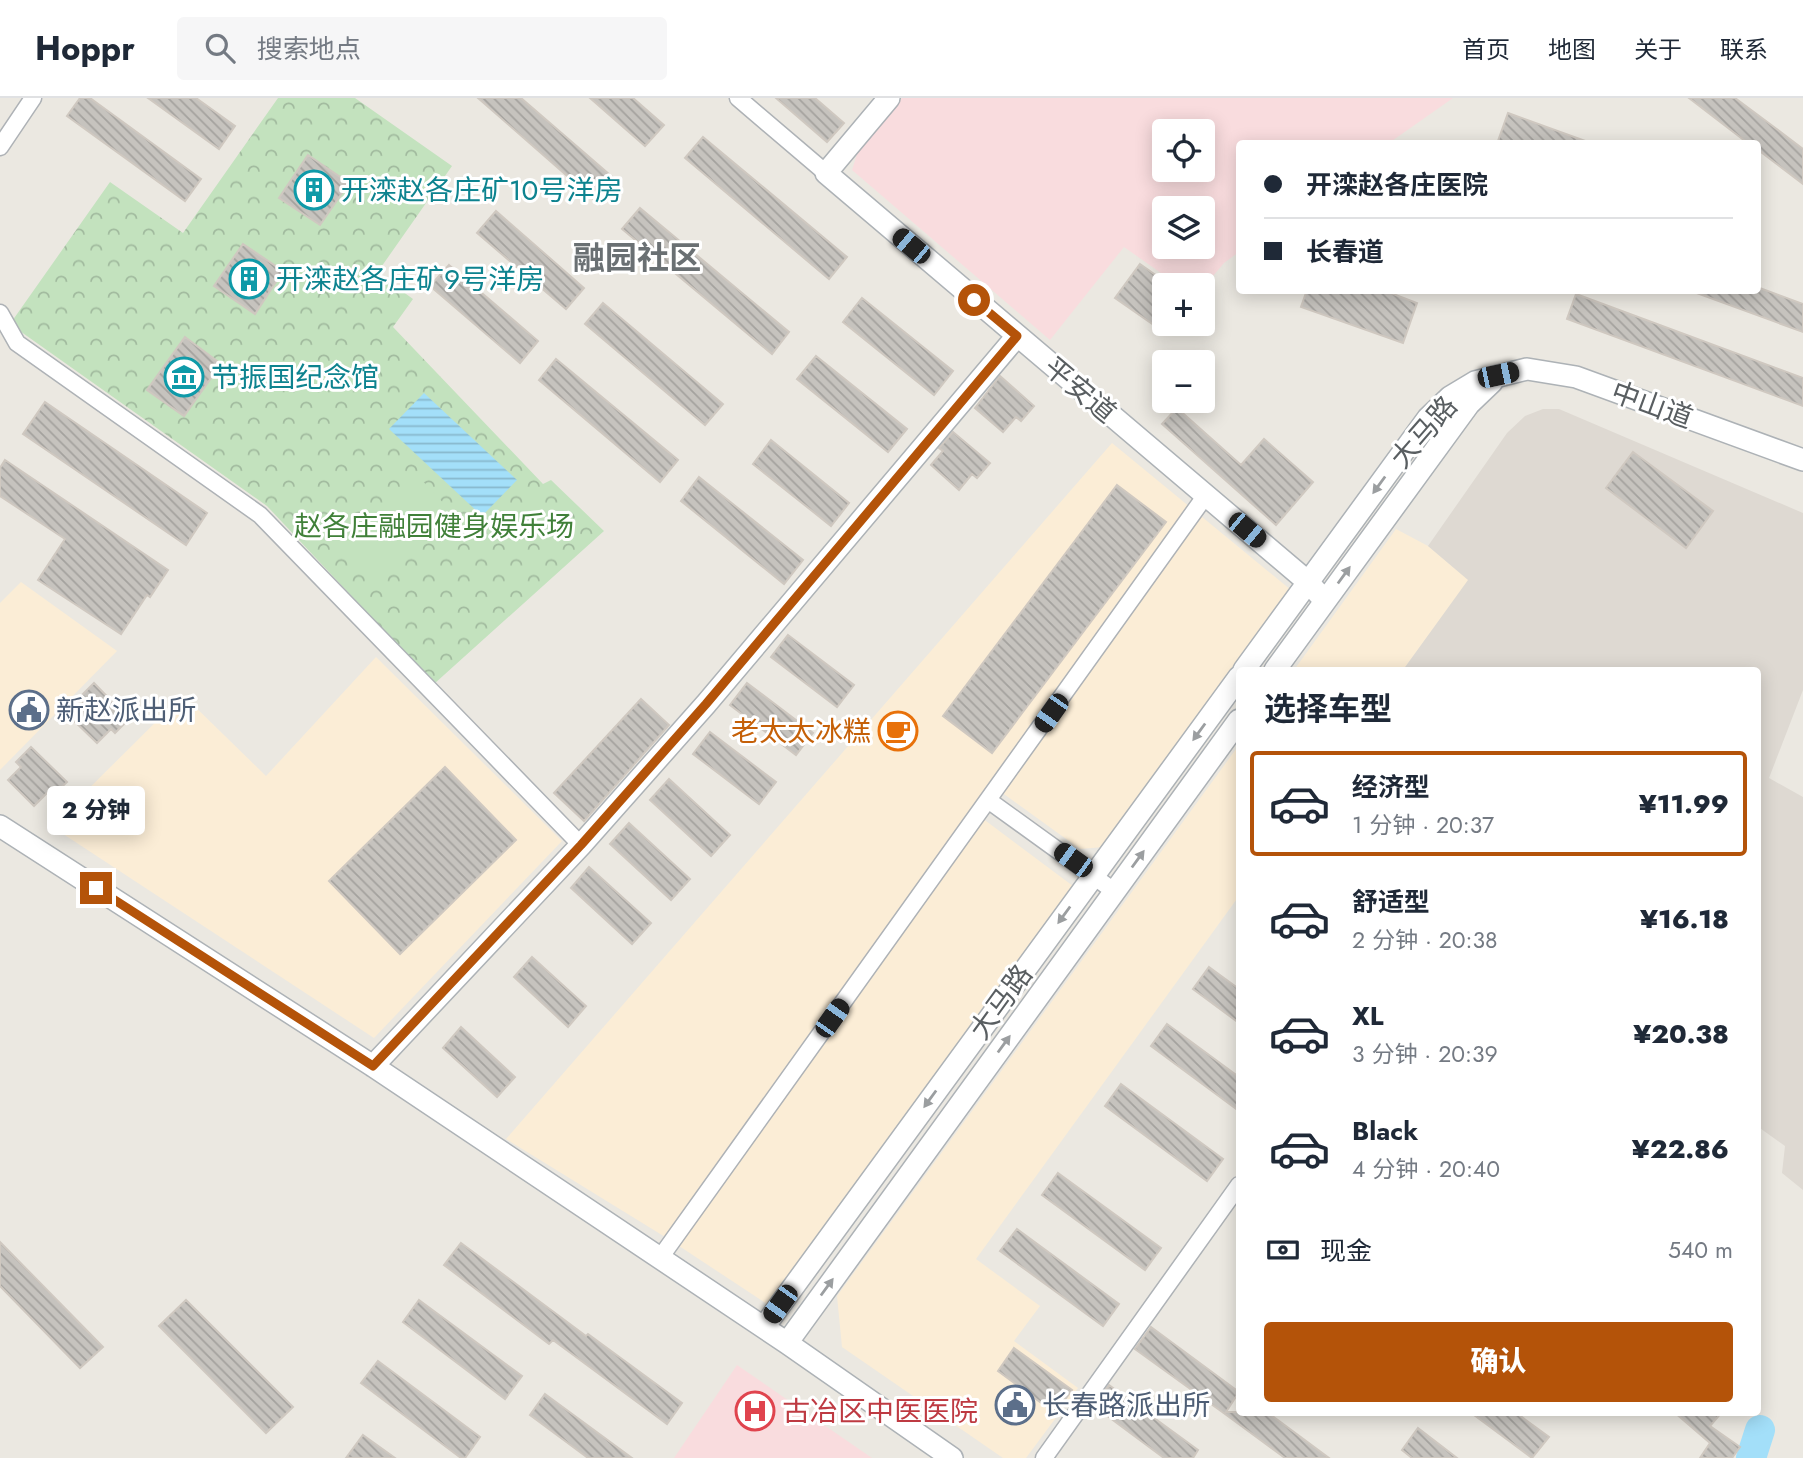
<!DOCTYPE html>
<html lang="zh">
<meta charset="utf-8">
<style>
:root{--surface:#fff;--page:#f6f6f7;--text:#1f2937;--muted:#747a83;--line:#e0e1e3;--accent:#b45309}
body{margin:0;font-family:Jost,"Noto Sans SC",sans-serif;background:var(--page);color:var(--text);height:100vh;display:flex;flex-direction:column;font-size:26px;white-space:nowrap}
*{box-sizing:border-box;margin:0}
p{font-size:23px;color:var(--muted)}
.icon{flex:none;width:38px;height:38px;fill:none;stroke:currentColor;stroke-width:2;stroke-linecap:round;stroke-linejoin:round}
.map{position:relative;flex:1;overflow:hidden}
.drawer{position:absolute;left:1236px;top:569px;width:525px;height:749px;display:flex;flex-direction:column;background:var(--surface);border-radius:7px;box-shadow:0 4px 18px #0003}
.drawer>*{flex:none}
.hud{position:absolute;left:1236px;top:42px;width:525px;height:154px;border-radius:7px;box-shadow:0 4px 18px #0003;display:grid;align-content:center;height:154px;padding:0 28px;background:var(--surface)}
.tools{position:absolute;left:1152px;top:21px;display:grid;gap:14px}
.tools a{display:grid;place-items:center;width:63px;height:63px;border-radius:7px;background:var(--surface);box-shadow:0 4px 18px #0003;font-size:35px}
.end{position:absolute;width:32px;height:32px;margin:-16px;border:9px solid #b45309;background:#fff;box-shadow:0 0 0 4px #fff}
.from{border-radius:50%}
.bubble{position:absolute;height:49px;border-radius:7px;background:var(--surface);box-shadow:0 4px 18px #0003;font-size:23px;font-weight:800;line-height:49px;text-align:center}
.car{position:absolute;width:21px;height:42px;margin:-21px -10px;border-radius:9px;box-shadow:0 0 5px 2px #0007;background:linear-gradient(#222 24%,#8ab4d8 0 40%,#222 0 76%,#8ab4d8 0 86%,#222 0)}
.hud b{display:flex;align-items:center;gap:24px;height:66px;font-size:26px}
.hud b+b{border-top:2px solid var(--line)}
.hud i{width:18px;height:18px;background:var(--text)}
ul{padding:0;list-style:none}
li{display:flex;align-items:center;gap:21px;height:105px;margin:0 14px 10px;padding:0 14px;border:4px solid transparent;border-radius:7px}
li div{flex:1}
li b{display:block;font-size:26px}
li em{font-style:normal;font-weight:800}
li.current{border-color:var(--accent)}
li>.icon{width:63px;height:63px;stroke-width:1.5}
h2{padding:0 28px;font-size:32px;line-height:84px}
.pay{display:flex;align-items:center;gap:18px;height:77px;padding:0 28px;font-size:26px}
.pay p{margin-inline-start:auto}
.primary-button{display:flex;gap:14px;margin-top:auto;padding:14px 28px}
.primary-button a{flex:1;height:80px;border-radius:7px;background:var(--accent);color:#fff;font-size:28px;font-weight:800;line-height:80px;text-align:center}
header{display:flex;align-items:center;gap:42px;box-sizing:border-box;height:98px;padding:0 35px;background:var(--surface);border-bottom:2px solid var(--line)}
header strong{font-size:33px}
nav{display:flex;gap:38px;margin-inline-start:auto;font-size:24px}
.search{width:490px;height:63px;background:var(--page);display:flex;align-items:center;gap:18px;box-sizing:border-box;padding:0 24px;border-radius:7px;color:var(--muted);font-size:26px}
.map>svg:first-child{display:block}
.commercial{fill:#fbedd6}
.education{fill:#ded9d2}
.medical{fill:#f9dcde;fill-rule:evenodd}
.forest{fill:url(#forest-crowns)}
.pitch{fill:#c3e2be}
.water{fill:url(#water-rules)}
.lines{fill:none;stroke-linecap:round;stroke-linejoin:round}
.river{stroke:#a3dff9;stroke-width:30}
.building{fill:url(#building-back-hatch);stroke:#cfc8c0;stroke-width:2}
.street-casing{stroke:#aeb2b6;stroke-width:19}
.secondary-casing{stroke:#adb2b6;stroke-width:24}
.street{stroke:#fff;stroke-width:16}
.secondary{stroke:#fff;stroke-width:21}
.oneway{fill:#9b9ea0}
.route{stroke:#b45309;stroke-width:9}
.labels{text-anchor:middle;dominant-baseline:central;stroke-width:6;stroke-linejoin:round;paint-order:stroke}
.culture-label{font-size:28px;fill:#0d838f;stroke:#fff;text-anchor:start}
.street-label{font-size:28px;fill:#595e61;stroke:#fff}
.park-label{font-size:28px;fill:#408039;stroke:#fff}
.service-label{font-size:28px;fill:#4e5e75;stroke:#fff;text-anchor:start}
.food-label{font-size:28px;fill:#c56008;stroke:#fff;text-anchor:end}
.health-label{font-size:28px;fill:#be3a42;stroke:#fff;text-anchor:start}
.quarter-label{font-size:32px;font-weight:bold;fill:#6a7073;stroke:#fff}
</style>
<header>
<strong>Hoppr</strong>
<div class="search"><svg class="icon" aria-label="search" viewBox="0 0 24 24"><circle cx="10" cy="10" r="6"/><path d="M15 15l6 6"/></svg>搜索地点</div>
<nav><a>首页</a><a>地图</a><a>关于</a><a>联系</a></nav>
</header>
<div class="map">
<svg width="1803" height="1360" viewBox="0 0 1803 1360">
<defs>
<pattern id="forest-crowns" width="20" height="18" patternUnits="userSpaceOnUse" patternTransform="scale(1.75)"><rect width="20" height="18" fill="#c3e2be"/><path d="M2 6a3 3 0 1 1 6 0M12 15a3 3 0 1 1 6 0" fill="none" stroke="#a1ba9e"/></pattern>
<pattern id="water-rules" width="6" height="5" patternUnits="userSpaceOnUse" patternTransform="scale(1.75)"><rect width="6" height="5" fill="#a3dff9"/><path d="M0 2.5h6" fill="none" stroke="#88b8cd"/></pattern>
<pattern id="building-back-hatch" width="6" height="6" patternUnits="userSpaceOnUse" patternTransform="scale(1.75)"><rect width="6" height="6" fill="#c6c3be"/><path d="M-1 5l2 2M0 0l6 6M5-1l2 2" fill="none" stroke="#a4a29e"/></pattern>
</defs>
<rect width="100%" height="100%" fill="#ebe8e1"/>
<!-- commercial -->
<path class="commercial" d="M1112,345L1291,492L1104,749L1080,751L997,691L978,717L1073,788L767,1206L670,1142L506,1041Z
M1396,431L1428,448L1469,482L1403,572H1294Z
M21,484L117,553L0,672V505Z
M376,559L562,743L374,940L51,728L183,597L266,678Z
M1239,647V798L976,1161L1040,1208L1014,1243L1078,1290L1026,1360H1003L842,1249L837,1198Z"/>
<!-- education -->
<path class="education" d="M1543,311H1559L1803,415V592L1769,680L1803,699V1092L1782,1075L1785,1048L1757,1028V572H1403L1468,482L1428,448L1507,335L1525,318Z"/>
<!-- medical -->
<path class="medical" d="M902,0H1453L1389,45L1239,46V154L1224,165L1202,191V187H1178L1124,149L1050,242L852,72L858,53ZM1164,33H1202V72H1164ZM1164,110H1202V149H1164Z
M737,1267L872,1360H674Z"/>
<!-- forest -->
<path class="forest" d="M278,0H355L452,68L377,175L413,201L393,229L543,386L551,382L604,433L434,586L267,408L10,226L110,84L183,135Z"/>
<!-- pitch -->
<path class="pitch" d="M417,377L452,414L376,487L340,450Z"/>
<!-- water -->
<path class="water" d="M424,295L517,382L482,418L389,331Z"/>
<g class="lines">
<!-- river -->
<path class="river" d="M1751,1360L1760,1332"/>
</g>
<!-- building -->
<path class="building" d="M80,0H90L201,81L185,103L67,18Z
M148,0H196L235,28L219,51Z
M478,0H521L616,82L597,104Z
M590,0H633L664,27L645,48Z
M776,0H815L844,25L827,44Z
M1689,0H1735L1770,26L1803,51V86L1757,51V46H1749Z
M1508,15L1588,44V46H1505L1498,43Z
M703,39L847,159L829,181L685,60Z
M308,57L349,85L320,127L279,100Z
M640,110L789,234L772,256L622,131Z
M496,113L584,190L566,211L477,135Z
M243,146L283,173L255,216L214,188Z
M1140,166L1164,183V234L1115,200Z
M449,167L538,243L520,265L430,188Z
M1757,189L1803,206V234L1694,194L1757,192Z
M1307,192H1383L1417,205L1403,245L1301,209Z
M1576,196L1803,280V308L1567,221Z
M862,200L953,273L934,297L843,224Z
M603,205L723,306L705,327L585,226Z
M185,239L221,266L184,318L147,292Z
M816,258L907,331L888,354L797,281Z
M556,261L678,362L660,384L539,282Z
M1000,278L1034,308L1021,323L1016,319L1003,334L975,310Z
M45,304L207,415L186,447L23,336Z
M1177,310L1241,367L1264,341L1313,384L1276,427L1162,326Z
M953,334L990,365L977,380L972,376L959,392L931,367L943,353L939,350Z
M771,342L849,405L831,428L753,366Z
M1633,354L1713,413L1686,450L1606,390Z
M5,362L168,472L150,499L147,497L121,536L38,482L65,441L0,398V370Z
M699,379L803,462L784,486L681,403Z
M1117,387L1166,424L992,655L943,618Z
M788,537L854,587L837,609L771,559Z
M94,585L129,621L115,635L111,631L97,645L70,619L84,605L79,600Z
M747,585L813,635L796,657L730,607Z
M641,601L669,627L584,723L554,695Z
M710,634L776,684L759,706L693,656Z
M31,649L67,684L52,698L48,694L34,708L8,682L21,669L16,664Z
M445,669L516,742L400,856L329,783Z
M669,681L730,737L711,758L650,702Z
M629,725L690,781L671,802L610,746Z
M589,769L651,825L632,846L571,790Z
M532,859L586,908L568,929L514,879Z
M1209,869L1239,891V925L1193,891Z
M1167,926L1239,979V1013L1151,948Z
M461,929L515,979L497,999L443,950Z
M1121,986L1223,1061L1207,1083L1105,1008Z
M1058,1075L1161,1150L1145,1172L1042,1097Z
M1017,1131L1119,1206L1103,1228L1000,1153Z
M0,1144L103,1249L80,1270L0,1188Z
M461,1145L586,1238L588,1236L682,1305L667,1326L553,1242L549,1246L444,1167Z
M186,1202L293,1309L266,1335L159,1228Z
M419,1202L522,1278L505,1301L403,1224Z
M1151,1229L1239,1294L1226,1314H1267L1329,1360H1285L1225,1316L1135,1251Z
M1014,1250L1072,1292L1055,1315L998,1273Z
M378,1263L480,1339L465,1360H461L361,1285Z
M1109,1287L1198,1352L1193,1360H1164L1094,1308Z
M545,1296L632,1360H588L530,1317Z
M1470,1314H1515L1549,1339L1532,1360Z
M1674,1314H1722L1710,1328L1740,1349L1732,1360H1700L1710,1345Z
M1418,1330L1457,1360H1412L1402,1352Z
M363,1337L395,1360H346Z"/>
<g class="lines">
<defs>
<path id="street" d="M738,0L826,75
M0,49L33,0
M0,215L17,245L260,417L581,747
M988,702L1114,793
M660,1160L1206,397
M1044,1360L1239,1087"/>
<path id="secondary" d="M889,0L826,75L1308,484L1325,503
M1244,572L1428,320L1450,299L1475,284L1527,271L1576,279L1803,362
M1275,572L1469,306L1492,284
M0,728L373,968L787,1245L952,1360
M373,968L581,747L706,606L1017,238
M764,1229L1239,579
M787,1245L1239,622"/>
</defs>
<!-- street casing -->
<use href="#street" class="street-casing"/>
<!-- secondary casing -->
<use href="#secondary" class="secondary-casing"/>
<!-- street -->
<use href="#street" class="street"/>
<!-- secondary -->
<use href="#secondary" class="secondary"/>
</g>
<!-- one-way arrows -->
<defs><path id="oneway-solid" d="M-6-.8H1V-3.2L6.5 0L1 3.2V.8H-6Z" transform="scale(1.75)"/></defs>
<g class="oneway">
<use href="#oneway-solid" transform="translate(1379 387) rotate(126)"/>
<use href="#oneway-solid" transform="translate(1344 477) rotate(-54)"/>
<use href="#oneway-solid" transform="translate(1199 634) rotate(126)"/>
<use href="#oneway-solid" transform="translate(1138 761) rotate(-54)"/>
<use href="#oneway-solid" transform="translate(1064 817) rotate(126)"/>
<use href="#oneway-solid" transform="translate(1004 946) rotate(-54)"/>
<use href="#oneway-solid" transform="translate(930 1001) rotate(126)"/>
<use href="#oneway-solid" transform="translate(827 1189) rotate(-54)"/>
</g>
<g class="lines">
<!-- route -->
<path class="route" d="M96,790L373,968L581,747L706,606L1017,238L974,202"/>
</g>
<!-- icons -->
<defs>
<symbol id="building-ring" viewBox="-11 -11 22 22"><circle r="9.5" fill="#fff" stroke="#0f9aa8" stroke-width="1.5"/><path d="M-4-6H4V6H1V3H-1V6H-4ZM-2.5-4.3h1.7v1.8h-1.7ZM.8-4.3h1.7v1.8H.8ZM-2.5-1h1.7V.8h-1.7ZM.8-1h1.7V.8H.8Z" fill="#0f9aa8"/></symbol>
<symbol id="museum-ring" viewBox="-11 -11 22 22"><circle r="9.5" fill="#fff" stroke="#0f9aa8" stroke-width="1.5"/><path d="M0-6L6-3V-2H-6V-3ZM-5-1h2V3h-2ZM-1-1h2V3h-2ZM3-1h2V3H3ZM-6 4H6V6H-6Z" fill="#0f9aa8"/></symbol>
<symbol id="civic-ring" viewBox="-11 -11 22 22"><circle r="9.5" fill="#fff" stroke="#5c6f8a" stroke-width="1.5"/><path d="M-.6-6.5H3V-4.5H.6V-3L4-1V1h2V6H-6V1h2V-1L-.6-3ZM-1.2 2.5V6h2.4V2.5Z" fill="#5c6f8a"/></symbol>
<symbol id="cafe-ring" viewBox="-11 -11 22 22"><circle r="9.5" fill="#fff" stroke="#e8710a" stroke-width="1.5"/><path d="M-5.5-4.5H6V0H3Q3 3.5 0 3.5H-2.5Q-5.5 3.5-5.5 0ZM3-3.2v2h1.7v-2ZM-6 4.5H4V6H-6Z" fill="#e8710a"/></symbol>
<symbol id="hospital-ring" viewBox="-11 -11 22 22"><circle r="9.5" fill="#fff" stroke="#e0444e" stroke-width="1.5"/><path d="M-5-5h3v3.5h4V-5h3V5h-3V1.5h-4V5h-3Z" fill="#e0444e"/></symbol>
</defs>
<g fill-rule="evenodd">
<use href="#building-ring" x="292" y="70" width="44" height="44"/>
<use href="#building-ring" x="227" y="159" width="44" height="44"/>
<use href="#museum-ring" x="162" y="257" width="44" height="44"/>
<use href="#civic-ring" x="7" y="590" width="44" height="44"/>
<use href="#cafe-ring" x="876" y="611" width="44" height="44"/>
<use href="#civic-ring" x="993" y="1285" width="44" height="44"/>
<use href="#hospital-ring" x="733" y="1291" width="44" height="44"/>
</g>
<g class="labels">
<!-- culture labels -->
<g class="culture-label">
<text x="341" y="92">开滦赵各庄矿10号洋房</text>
<text x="276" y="181">开滦赵各庄矿9号洋房</text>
<text x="211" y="279">节振国纪念馆</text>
</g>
<!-- street labels -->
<g class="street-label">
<text transform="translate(1080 292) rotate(40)">平安道</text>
<text transform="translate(1652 307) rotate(20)">中山道</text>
<text transform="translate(1424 334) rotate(-49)">大马路</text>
<text transform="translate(1001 904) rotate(-54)">大马路</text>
</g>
<!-- park labels -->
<g class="park-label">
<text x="434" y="428">赵各庄融园健身娱乐场</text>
</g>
<!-- service labels -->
<g class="service-label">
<text x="56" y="612">新赵派出所</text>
<text x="1042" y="1307">长春路派出所</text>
</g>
<!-- food labels -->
<g class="food-label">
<text x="871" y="633">老太太冰糕</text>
</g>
<!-- health labels -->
<g class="health-label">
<text x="782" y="1313">古冶区中医医院</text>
</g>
<!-- quarter labels -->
<g class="quarter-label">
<text x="637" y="160">融园社区</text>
</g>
</g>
</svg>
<div class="tools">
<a><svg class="icon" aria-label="locate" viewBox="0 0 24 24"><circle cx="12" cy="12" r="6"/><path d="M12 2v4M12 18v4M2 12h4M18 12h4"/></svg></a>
<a><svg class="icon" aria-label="layers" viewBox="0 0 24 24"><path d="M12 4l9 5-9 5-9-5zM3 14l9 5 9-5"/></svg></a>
<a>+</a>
<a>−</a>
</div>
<i class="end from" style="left:974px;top:202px"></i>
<i class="end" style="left:96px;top:790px"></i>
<div class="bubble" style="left:47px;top:688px;width:98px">2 分钟</div>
<i class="car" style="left:911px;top:148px;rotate:310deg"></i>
<i class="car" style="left:1498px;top:277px;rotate:78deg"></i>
<i class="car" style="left:1247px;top:432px;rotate:130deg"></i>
<i class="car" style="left:1051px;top:615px;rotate:215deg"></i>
<i class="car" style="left:1073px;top:762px;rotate:306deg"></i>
<i class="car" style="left:832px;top:920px;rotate:35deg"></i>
<i class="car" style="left:780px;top:1206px;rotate:216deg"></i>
<div class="hud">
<b><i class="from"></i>开滦赵各庄医院</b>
<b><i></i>长春道</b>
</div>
<section class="drawer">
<h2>选择车型</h2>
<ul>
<li class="current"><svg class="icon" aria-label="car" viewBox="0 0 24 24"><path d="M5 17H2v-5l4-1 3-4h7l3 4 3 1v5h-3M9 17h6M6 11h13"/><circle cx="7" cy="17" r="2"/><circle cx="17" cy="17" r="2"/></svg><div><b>经济型</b><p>1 分钟 · 20:37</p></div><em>¥11.99</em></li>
<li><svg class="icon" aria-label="car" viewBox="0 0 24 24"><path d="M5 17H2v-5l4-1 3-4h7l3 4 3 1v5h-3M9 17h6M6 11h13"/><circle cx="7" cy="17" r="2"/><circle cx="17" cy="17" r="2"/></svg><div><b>舒适型</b><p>2 分钟 · 20:38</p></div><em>¥16.18</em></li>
<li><svg class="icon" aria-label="car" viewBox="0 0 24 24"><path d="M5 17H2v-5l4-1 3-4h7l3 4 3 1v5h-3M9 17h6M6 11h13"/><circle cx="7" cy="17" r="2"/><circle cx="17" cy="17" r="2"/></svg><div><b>XL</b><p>3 分钟 · 20:39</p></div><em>¥20.38</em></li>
<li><svg class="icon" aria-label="car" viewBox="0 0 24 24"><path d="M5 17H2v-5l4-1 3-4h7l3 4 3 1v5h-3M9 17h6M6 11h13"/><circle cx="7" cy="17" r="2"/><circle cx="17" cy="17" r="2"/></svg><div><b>Black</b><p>4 分钟 · 20:40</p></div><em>¥22.86</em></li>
</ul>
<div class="pay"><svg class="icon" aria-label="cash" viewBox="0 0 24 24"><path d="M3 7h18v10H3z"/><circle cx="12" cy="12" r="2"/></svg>现金<p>540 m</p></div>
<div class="primary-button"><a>确认</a></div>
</section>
</div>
